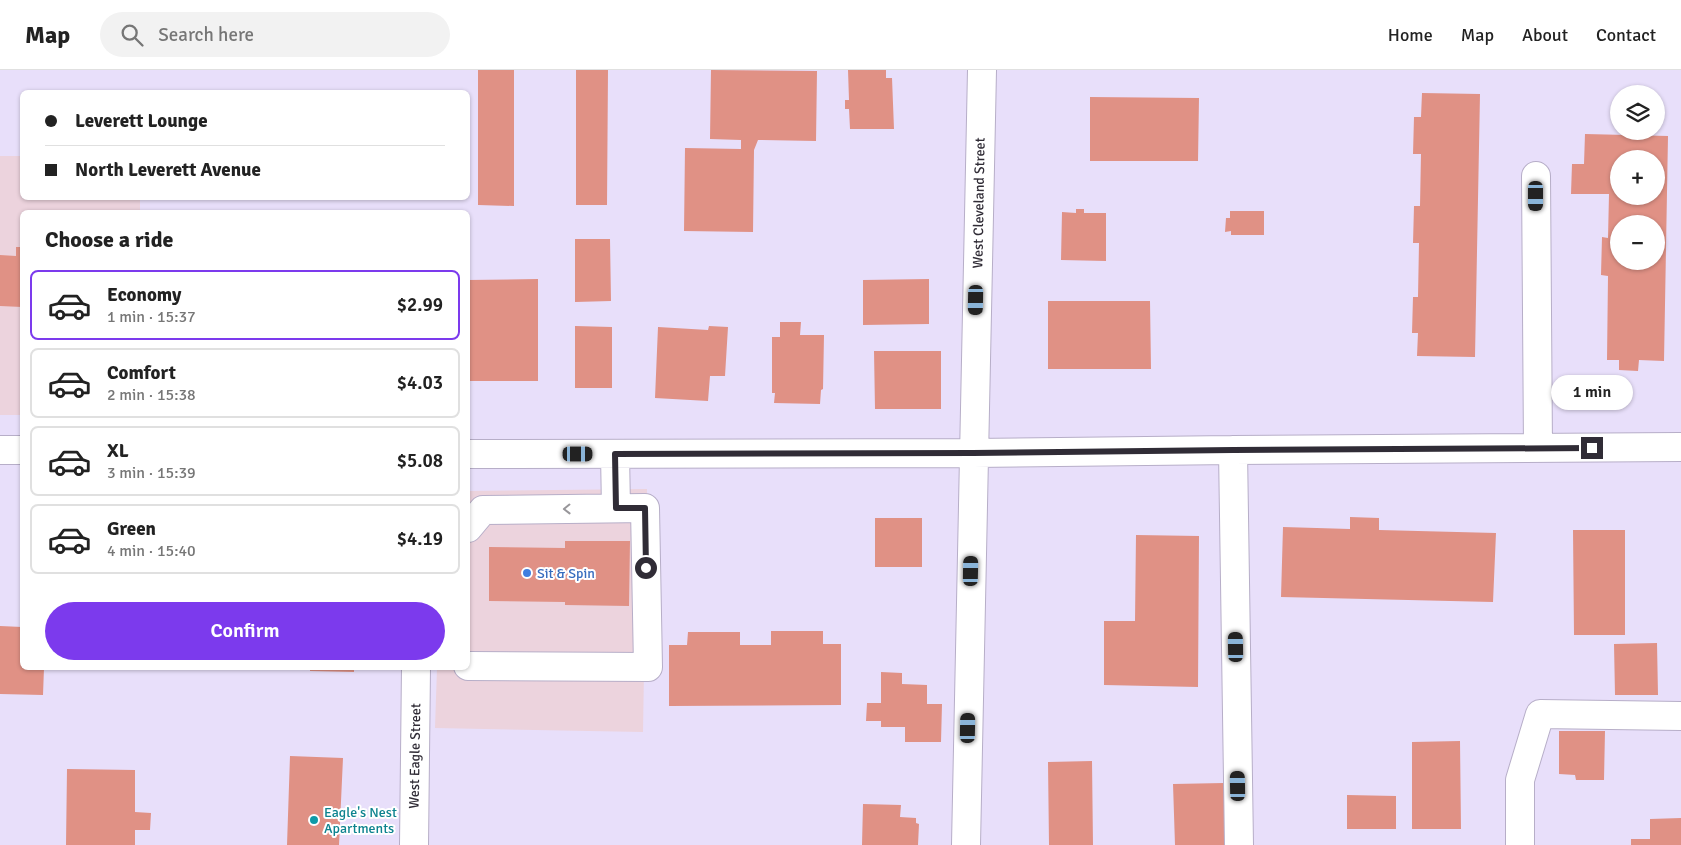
<!DOCTYPE html>
<meta charset="utf-8">
<style>
:root{--surface:#fff;--page:#f2f2f2;--text:#222;--muted:#767676;--line:#e0e0e0;--accent:#7c3aed}
body{margin:0;font-family:Signika,sans-serif;background:var(--page);color:var(--text);height:100vh;display:flex;flex-direction:column;font-size:19px;white-space:nowrap}
*{box-sizing:border-box;margin:0}
p{font-size:16px;color:var(--muted)}
.icon{flex:none;width:28px;height:28px;fill:none;stroke:currentColor;stroke-width:2;stroke-linecap:round;stroke-linejoin:round}
.map{position:relative;flex:1;overflow:hidden}
.side{position:absolute;left:20px;top:140px;width:450px;height:460px;display:flex;flex-direction:column;background:var(--surface);border-radius:8px;box-shadow:0 1px 4px #0004}
.side>*{flex:none}
.banner{position:absolute;left:20px;top:20px;width:450px;height:110px;border-radius:8px;box-shadow:0 1px 4px #0004;display:grid;align-content:center;height:110px;padding:0 25px;background:var(--surface)}
.controls{position:absolute;left:1610px;top:15px;display:grid;gap:10px}
.controls a{display:grid;place-items:center;width:55px;height:55px;border-radius:50%;background:var(--surface);box-shadow:0 1px 4px #0004;font-size:25px}
.end{position:absolute;width:22px;height:22px;margin:-11px;border:6px solid #302c36;background:#fff;box-shadow:0 0 0 2px #fff}
.from{border-radius:50%}
.bubble{position:absolute;height:35px;border-radius:18px;background:var(--surface);box-shadow:0 1px 4px #0004;font-size:16px;font-weight:600;line-height:35px;text-align:center}
.car{position:absolute;width:15px;height:30px;margin:-15px -8px;border-radius:6px;box-shadow:0 0 4px 1px #0007;background:linear-gradient(#222 24%,#8ab4d8 0 40%,#222 0 76%,#8ab4d8 0 86%,#222 0)}
.banner b{display:flex;align-items:center;gap:18px;height:48px;font-size:19px}
.banner b+b{border-top:1px solid var(--line)}
.banner i{width:12px;height:12px;background:var(--text)}
ul{padding:0;list-style:none}
li{display:flex;align-items:center;gap:15px;height:70px;margin:0 10px 8px;padding:0 15px;border:2px solid var(--line);border-radius:8px}
li div{flex:1}
li b{display:block;font-size:19px}
li em{font-style:normal;font-weight:600}
li.selected{border-color:var(--accent)}
li>.icon{width:45px;height:45px;stroke-width:1.5}
h2{padding:0 25px;font-size:22px;line-height:60px}
.button{display:flex;gap:10px;margin-top:auto;padding:10px 25px}
.button a{flex:1;height:58px;border-radius:30px;background:var(--accent);color:#fff;font-size:20px;font-weight:600;line-height:58px;text-align:center}
header{display:flex;align-items:center;gap:30px;box-sizing:border-box;height:70px;padding:0 25px;background:var(--surface);border-bottom:1px solid var(--line)}
header strong{font-size:24px}
nav{display:flex;gap:28px;margin-inline-start:auto;font-size:18px}
.search{width:350px;height:45px;background:var(--page);display:flex;align-items:center;gap:12px;box-sizing:border-box;padding:0 18px;border-radius:28px;color:var(--muted);font-size:19px}
.map>svg:first-child{display:block}
.commercial{fill:#ecd3dd}
.building{fill:#e09185;fill-rule:evenodd}
.lines{fill:none;stroke-linecap:round;stroke-linejoin:round}
.minor-casing{stroke:#b7aec8;stroke-width:30}
.minor{stroke:#fff;stroke-width:28}
.oneway{stroke:#98969a}
.route{stroke:#302c36;stroke-width:6}
.shop-dot{fill:#3f7fe0;stroke:#fff;stroke-width:2}
.culture-dot{fill:#0f9aa8;stroke:#fff;stroke-width:2}
.labels{text-anchor:middle;dominant-baseline:central;stroke-width:4;stroke-linejoin:round;paint-order:stroke}
.street-label{font-size:14px;fill:#302c36;stroke:#fff}
.shop-label{font-size:14px;fill:#366cbe;stroke:#fff;text-anchor:start}
.culture-label{font-size:14px;fill:#0d838f;stroke:#fff;text-anchor:start}
</style>
<header>
<strong>Map</strong>
<div class="search"><svg class="icon" aria-label="search" viewBox="0 0 24 24"><circle cx="10" cy="10" r="6"/><path d="M15 15l6 6"/></svg>Search here</div>
<nav><a>Home</a><a>Map</a><a>About</a><a>Contact</a></nav>
</header>
<div class="map">
<svg width="1681" height="775" viewBox="0 0 1681 775">
<rect width="100%" height="100%" fill="#e8dffa"/>
<!-- commercial -->
<path class="commercial" d="M0,86H22V128H140V142H22V345H0Z
M647,419L643,662L435,658L437,598H468V421Z"/>
<!-- building -->
<path class="building" d="M478,0H514V136L478,135Z
M576,0H608L607,135H576Z
M711,0L817,1L816,71L758,70L754,80L753,162L684,161L685,78L741,79V70L710,69Z
M848,0H886V8H892L894,59H850L849,39H845V30H849Z
M1422,23L1480,24L1475,287L1417,286L1418,263H1412L1413,227H1418L1419,173H1413L1414,136H1420L1421,84H1413L1414,47H1421Z
M1090,27L1199,28L1198,91H1090Z
M1585,64L1668,66L1664,291L1639,290L1638,301L1619,300V290H1607L1608,206L1601,205L1602,167L1608,168L1609,124H1571L1572,94H1584ZM1619,89H1656V126H1619ZM1619,154H1656V191H1619Z
M1076,139H1084V143H1106V191L1061,190L1062,142L1076,143Z
M1230,141H1264V165H1231V161L1225,162L1226,148H1230Z
M575,169H610L611,231L575,232Z
M16,177H22V237L0,236V185L16,186Z
M538,209V311H468V210Z
M929,209V254L863,255V210Z
M1048,231H1150L1151,299H1048Z
M780,252H801L800,265H824L823,319L821,320L820,334L774,333L775,323H772V267H780Z
M575,256L612,257V318H575Z
M709,256L728,257L725,306H710L708,331L655,328L658,257L708,260Z
M874,281H941V339H875Z
M1350,447L1379,448V460L1496,463L1493,532L1281,527L1283,457L1350,459Z
M875,448H922V497H875Z
M1573,460H1625V565H1574Z
M1136,465L1199,466L1198,617L1104,615V551H1135Z
M565,471H630L629,536L565,535V532L489,531V477L565,478Z
M0,556L22,557V598H44L43,625L0,624Z
M771,561H823V574H841V635L669,636V575H687L688,562H740V575H771Z
M1657,573L1658,625H1615L1614,574Z
M310,598H354V602L310,601Z
M881,602L902,603V614L927,615V634H942L941,672H905V657H881V651H866L867,633H881Z
M1559,661H1605L1604,710H1576L1575,705L1559,704Z
M1460,671L1461,759H1412V672Z
M290,686L343,688L339,775H287Z
M1092,691L1093,775H1049L1048,692Z
M67,699L135,700V742L151,743L150,760H135V775H66Z
M1224,713L1225,775H1175L1173,714Z
M1347,725L1396,726V759H1347Z
M863,734L901,735L900,747L916,748V753L919,754L918,775H862Z
M1681,748V775H1631V769H1650V749Z"/>
<g class="lines">
<defs>
<path id="minor" d="M1536,106L1538,378
M0,380H22
M1233,380L1239,775
M468,384L973,383L1233,380L1681,377
M615,384L616,438
M468,458L483,440L645,438L648,597L468,596
M414,775L416,598
M966,775L982,0
M1520,775V710L1540,644L1681,646"/>
</defs>
<!-- minor casing -->
<use href="#minor" class="minor-casing"/>
<!-- minor -->
<use href="#minor" class="minor"/>
</g>
<!-- one-way arrows -->
<defs><path id="oneway-chevron" d="M-2-3.5L2.5 0L-2 3.5" fill="none" stroke-width="1.6" stroke-linecap="round" stroke-linejoin="round" transform="scale(1.25)"/></defs>
<use class="oneway" href="#oneway-chevron" transform="translate(567 439) rotate(179)"/>
<g class="lines">
<!-- route -->
<path class="route" d="M646,498L645,438H616L615,384L973,383L1233,380L1592,378"/>
</g>
<!-- markers -->
<circle class="shop-dot" cx="527" cy="503" r="5"/>
<circle class="culture-dot" cx="314" cy="750" r="5"/>
<g class="labels">
<!-- street labels -->
<g class="street-label">
<text transform="translate(979 133) rotate(-89)">West Cleveland Street</text>
<text transform="translate(415 686) rotate(-89)">West Eagle Street</text>
</g>
<!-- shop labels -->
<g class="shop-label">
<text x="537" y="503">Sit &amp; Spin</text>
</g>
<!-- culture labels -->
<g class="culture-label">
<text x="324" y="742">Eagle's Nest<tspan x="324" dy="16">Apartments</tspan></text>
</g>
</g>
</svg>
<div class="controls">
<a><svg class="icon" aria-label="layers" viewBox="0 0 24 24"><path d="M12 4l9 5-9 5-9-5zM3 14l9 5 9-5"/></svg></a>
<a>+</a>
<a>−</a>
</div>
<i class="end from" style="left:646px;top:498px"></i>
<i class="end" style="left:1592px;top:378px"></i>
<div class="bubble" style="left:1551px;top:305px;width:82px">1 min</div>
<i class="car" style="left:1536px;top:126px;rotate:180deg"></i>
<i class="car" style="left:976px;top:230px;rotate:181deg"></i>
<i class="car" style="left:578px;top:384px;rotate:90deg"></i>
<i class="car" style="left:971px;top:501px;rotate:1deg"></i>
<i class="car" style="left:1236px;top:577px;rotate:359deg"></i>
<i class="car" style="left:968px;top:658px;rotate:1deg"></i>
<i class="car" style="left:1238px;top:716px;rotate:359deg"></i>
<div class="banner">
<b><i class="from"></i>Leverett Lounge</b>
<b><i></i>North Leverett Avenue</b>
</div>
<section class="side">
<h2>Choose a ride</h2>
<ul>
<li class="selected"><svg class="icon" aria-label="car" viewBox="0 0 24 24"><path d="M5 17H2v-5l4-1 3-4h7l3 4 3 1v5h-3M9 17h6M6 11h13"/><circle cx="7" cy="17" r="2"/><circle cx="17" cy="17" r="2"/></svg><div><b>Economy</b><p>1 min · 15:37</p></div><em>$2.99</em></li>
<li><svg class="icon" aria-label="car" viewBox="0 0 24 24"><path d="M5 17H2v-5l4-1 3-4h7l3 4 3 1v5h-3M9 17h6M6 11h13"/><circle cx="7" cy="17" r="2"/><circle cx="17" cy="17" r="2"/></svg><div><b>Comfort</b><p>2 min · 15:38</p></div><em>$4.03</em></li>
<li><svg class="icon" aria-label="car" viewBox="0 0 24 24"><path d="M5 17H2v-5l4-1 3-4h7l3 4 3 1v5h-3M9 17h6M6 11h13"/><circle cx="7" cy="17" r="2"/><circle cx="17" cy="17" r="2"/></svg><div><b>XL</b><p>3 min · 15:39</p></div><em>$5.08</em></li>
<li><svg class="icon" aria-label="car" viewBox="0 0 24 24"><path d="M5 17H2v-5l4-1 3-4h7l3 4 3 1v5h-3M9 17h6M6 11h13"/><circle cx="7" cy="17" r="2"/><circle cx="17" cy="17" r="2"/></svg><div><b>Green</b><p>4 min · 15:40</p></div><em>$4.19</em></li>
</ul>
<div class="button"><a>Confirm</a></div>
</section>
</div>
